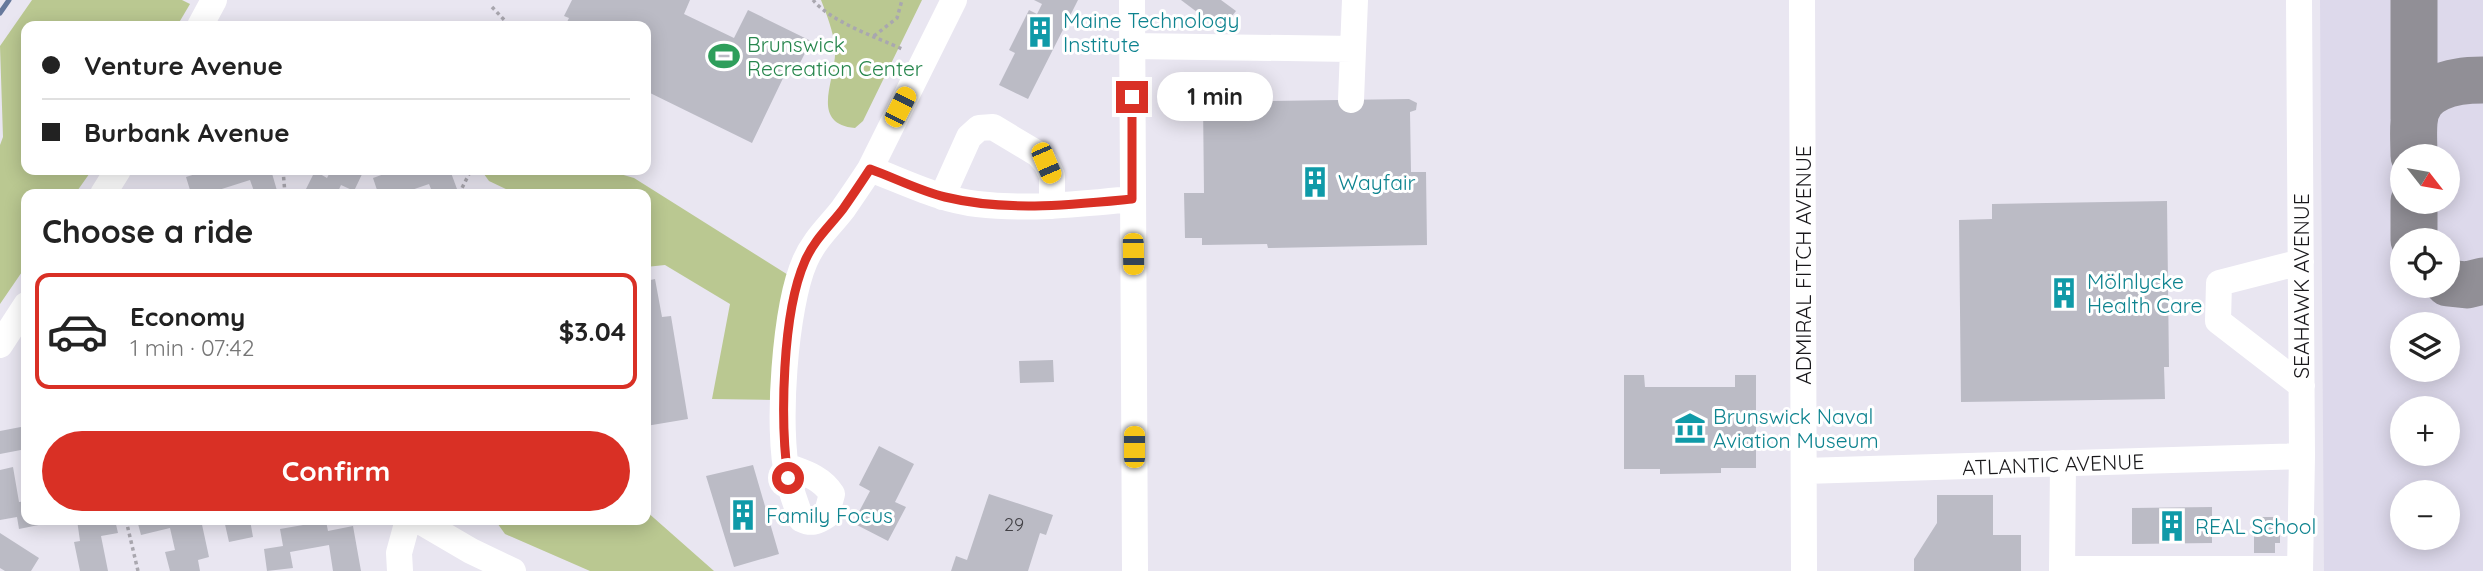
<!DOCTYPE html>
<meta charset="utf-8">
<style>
:root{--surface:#fff;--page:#f2f2f2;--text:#222;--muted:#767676;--line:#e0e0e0;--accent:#d93025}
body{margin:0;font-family:Quicksand,sans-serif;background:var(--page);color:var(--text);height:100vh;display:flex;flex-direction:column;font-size:26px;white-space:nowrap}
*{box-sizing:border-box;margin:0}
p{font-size:23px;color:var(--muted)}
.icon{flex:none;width:38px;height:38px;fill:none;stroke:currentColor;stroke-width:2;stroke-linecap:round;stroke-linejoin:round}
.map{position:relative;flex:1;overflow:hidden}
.drawer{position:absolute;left:21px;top:189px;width:630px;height:336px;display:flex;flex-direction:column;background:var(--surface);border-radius:14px;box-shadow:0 4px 18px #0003}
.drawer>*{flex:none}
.guide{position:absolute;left:21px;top:21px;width:630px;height:154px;border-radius:14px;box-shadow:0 4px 18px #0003;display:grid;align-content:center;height:154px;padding:0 21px;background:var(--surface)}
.needle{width:46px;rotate:121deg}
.buttons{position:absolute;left:2390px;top:144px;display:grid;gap:14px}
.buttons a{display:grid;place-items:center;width:70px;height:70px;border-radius:50%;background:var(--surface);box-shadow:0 4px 18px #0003;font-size:35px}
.end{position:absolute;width:32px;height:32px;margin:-16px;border:9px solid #d93025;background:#fff;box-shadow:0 0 0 4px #fff}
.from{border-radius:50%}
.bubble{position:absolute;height:49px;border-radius:24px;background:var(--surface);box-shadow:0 4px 18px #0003;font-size:23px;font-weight:800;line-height:49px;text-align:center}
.car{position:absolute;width:21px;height:42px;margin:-21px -10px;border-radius:9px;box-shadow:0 0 5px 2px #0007;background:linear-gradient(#f5c518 24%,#345 0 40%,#f5c518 0 76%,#345 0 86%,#f5c518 0)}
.guide b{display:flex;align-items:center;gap:24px;height:66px;font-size:26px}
.guide b+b{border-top:2px solid var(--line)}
.guide i{width:18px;height:18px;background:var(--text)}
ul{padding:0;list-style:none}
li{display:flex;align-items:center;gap:21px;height:116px;margin:0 14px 10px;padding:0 7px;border:4px solid transparent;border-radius:14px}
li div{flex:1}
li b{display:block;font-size:26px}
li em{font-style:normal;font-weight:800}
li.selected{border-color:var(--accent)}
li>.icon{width:63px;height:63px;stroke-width:1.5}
h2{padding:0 21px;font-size:32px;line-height:84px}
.action{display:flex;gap:14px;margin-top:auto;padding:14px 21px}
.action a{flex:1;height:80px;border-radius:42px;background:var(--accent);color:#fff;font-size:28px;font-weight:800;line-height:80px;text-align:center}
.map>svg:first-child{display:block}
.built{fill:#ddd9eb;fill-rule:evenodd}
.green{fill:#bac891}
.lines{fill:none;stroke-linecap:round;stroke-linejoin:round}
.stream{stroke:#67799c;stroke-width:5}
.taxiway{stroke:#918f96;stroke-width:47}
.building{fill:#bbbbc5}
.path{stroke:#a9a7af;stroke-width:3.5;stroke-dasharray:3.5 3.5;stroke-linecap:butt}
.minor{stroke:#fff;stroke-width:26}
.route{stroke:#d93025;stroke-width:9}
.labels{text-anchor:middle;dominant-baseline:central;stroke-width:6;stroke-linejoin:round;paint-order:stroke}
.number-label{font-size:18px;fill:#424146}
.culture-label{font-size:21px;fill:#0d838f;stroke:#fff;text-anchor:start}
.leisure-label{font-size:21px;fill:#27864d;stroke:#fff;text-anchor:start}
.street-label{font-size:21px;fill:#19181b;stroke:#fff}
</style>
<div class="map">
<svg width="2483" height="571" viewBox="0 0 2483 571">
<rect width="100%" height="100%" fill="#e9e6f1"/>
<!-- built -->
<path class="built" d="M2320,0H2483V571H2324ZM2403,156H2448V201H2403ZM2403,240H2448V285H2403ZM2403,324H2448V369H2403ZM2403,408H2448V453H2403ZM2403,492H2448V537H2403Z"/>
<!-- green -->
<path class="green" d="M32,0H182L190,4L177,26H26V170H92L75,194H26V266L0,304V145L3,137L0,46Z
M821,0H922L863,121L855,128C807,123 838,77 835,47C833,31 827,15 821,0Z
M481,170H606L634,178L793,278L773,400L712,399L730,304L665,265L646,267V194H516L489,181Z
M646,511L714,571H590L505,534L495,520H646Z"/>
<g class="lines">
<!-- stream -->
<path class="stream" d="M0,13L9,0"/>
<!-- taxiway -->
<path class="taxiway" d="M2414,0V119
M2414,156C2414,145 2413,133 2414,122C2417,86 2454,80 2483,80
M2414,201V240
M2448,283L2467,285L2483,281"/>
</g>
<!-- building -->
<path class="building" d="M572,0H690L684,14L734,38L748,10L811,41L794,75L786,72L752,143L646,91V26H565L569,18L564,16Z
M1034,0H1078L1028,99L999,85L1015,53L1009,50L1029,10L1037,14L1042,4Z
M1181,0H1221L1236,11L1221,30Z
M1409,99L1417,103L1416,110L1410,112L1411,172H1426L1427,245L1268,248L1267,244L1202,245V238H1185L1184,193H1204L1203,102Z
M208,170H271L278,194H255L250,180L206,194H178L190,190L186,177Z
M331,170H364L354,191L341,185L337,194L304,193L315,171L327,178Z
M395,170H428L429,173L437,170H450L457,189L443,194H433L429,184L400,194H367L377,190L373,178Z
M2167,201L2169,367H2164L2165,399L1961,402L1959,220L1992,219V204Z
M655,279L662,317L671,316L688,419L646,426V281Z
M1053,360L1054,382L1020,383L1019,361Z
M1624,375H1644L1645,387H1735V375H1756V468H1721V473L1660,474V469H1624Z
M26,426V449L0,454V431Z
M879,446L914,464L895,502L906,507L888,541L853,523L870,491L859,485Z
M753,465L779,554L734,567L706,476Z
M13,467L19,502L26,501V520L58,521L19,529L17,517L0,520V470Z
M989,494L1053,515L1046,535L1040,533L1028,571H951L956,556L967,560Z
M1937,495H1993V535H2021V571H1914V559L1937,523Z
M2212,507V543L2132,544V508Z
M2261,517H2280V543H2275V553H2254V527H2261Z
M77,520H115L118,533L101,536L108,571H80L74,542L80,541Z
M137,520H201L209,557L198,560L200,571H170L165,552L175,550L170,528L141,535Z
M224,520H250L253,537L229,542Z
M326,521L328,531L353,526L361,571H333L329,545L290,552L293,568L267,571L264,549L283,546L280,529Z
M0,533L39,558L31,571H5L0,568Z"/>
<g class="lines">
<!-- path -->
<path class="path" d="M813,0C831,22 876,37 902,49
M492,7L510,26
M348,26L349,24
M874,36L897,18L902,0
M283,170L285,194
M459,194L471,170
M126,520L138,571"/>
<!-- minor -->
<path class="minor" d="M1132,0L1135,571
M1802,0L1804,571
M2299,0L2302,456L2300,571
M200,26L214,0
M1132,46L1353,49
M1351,100L1355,0
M870,169L954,0
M103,194L118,170
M942,197L969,137L979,128L993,127L1038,154L1046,163L1052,176V206
M2301,262L2219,283L2218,321L2302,386
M0,345L26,305
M786,466C805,473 821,477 832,494L826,516C817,522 811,524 801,519C797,506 791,492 788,478C776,430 785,306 805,261C814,240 829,227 843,209C852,196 861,183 870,169C905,182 940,200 977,204C1029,210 1081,204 1132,199
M1804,471L2302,456
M418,520L471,551L513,571
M2062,569H2300
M400,571L399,553L408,520
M2062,571L2063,463"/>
</g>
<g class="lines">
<!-- route -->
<path class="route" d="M788,478C780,421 782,313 805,261C814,240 829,227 843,209C852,196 861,183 870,169C895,178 920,191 945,197C1007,212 1070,205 1132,199V97"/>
</g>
<!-- icons -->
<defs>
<symbol id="building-bare" viewBox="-9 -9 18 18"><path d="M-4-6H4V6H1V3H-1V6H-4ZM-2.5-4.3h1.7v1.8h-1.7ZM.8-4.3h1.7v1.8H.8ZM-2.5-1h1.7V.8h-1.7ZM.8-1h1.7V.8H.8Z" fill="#0f9aa8" stroke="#fff" stroke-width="2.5" paint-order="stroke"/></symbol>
<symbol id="stadium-bare" viewBox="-9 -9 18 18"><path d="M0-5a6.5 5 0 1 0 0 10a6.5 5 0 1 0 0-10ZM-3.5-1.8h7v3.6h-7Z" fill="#2e9e5b" stroke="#fff" stroke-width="2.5" paint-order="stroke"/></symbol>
<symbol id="museum-bare" viewBox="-9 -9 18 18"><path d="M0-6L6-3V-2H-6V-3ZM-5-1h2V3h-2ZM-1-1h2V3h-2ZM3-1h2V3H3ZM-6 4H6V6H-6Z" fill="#0f9aa8" stroke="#fff" stroke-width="2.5" paint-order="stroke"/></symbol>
</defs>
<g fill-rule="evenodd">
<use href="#building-bare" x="1018" y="10" width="44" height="44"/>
<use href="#stadium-bare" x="702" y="34" width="44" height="44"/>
<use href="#building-bare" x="1293" y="160" width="44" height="44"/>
<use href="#building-bare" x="2042" y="271" width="44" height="44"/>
<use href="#museum-bare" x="1668" y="406" width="44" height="44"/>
<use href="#building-bare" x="721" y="493" width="44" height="44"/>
<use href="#building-bare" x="2150" y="504" width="44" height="44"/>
</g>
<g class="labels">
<!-- number labels -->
<g class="number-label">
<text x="1014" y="524">29</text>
</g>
<!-- culture labels -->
<g class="culture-label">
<text x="1063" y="20">Maine Technology<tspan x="1063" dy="24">Institute</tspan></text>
<text x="1338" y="182">Wayfair</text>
<text x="2087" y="281">Mölnlycke<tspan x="2087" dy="24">Health Care</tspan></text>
<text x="1713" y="416">Brunswick Naval<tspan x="1713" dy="24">Aviation Museum</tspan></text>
<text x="766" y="515">Family Focus</text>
<text x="2195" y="526">REAL School</text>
</g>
<!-- leisure labels -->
<g class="leisure-label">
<text x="747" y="44">Brunswick<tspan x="747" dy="24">Recreation Center</tspan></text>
</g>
<!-- street labels -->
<g class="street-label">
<text transform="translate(1803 265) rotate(-90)">ADMIRAL FITCH AVENUE</text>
<text transform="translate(2301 286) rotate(-90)">SEAHAWK AVENUE</text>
<text transform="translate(2053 464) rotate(-2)">ATLANTIC AVENUE</text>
</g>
</g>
</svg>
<div class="buttons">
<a><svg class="needle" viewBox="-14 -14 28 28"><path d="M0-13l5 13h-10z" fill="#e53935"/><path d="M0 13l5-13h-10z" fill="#767676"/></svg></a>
<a><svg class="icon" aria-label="locate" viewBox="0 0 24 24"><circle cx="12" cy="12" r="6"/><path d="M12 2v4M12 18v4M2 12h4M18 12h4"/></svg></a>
<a><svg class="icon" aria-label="layers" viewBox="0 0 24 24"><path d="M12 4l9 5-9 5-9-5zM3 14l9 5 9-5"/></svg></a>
<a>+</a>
<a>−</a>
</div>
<i class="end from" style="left:788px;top:478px"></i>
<i class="end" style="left:1132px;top:97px"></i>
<div class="bubble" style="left:1157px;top:72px;width:116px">1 min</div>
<i class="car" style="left:900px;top:107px;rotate:27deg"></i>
<i class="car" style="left:1046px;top:163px;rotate:157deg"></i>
<i class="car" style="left:1133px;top:254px;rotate:179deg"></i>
<i class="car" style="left:1134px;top:447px;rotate:0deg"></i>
<div class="guide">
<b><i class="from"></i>Venture Avenue</b>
<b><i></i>Burbank Avenue</b>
</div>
<section class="drawer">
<h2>Choose a ride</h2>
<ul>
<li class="selected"><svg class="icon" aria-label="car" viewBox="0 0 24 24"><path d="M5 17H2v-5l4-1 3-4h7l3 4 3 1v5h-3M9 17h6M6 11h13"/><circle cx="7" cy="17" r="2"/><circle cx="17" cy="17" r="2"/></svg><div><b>Economy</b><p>1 min · 07:42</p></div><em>$3.04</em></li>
</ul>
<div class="action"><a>Confirm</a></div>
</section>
</div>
